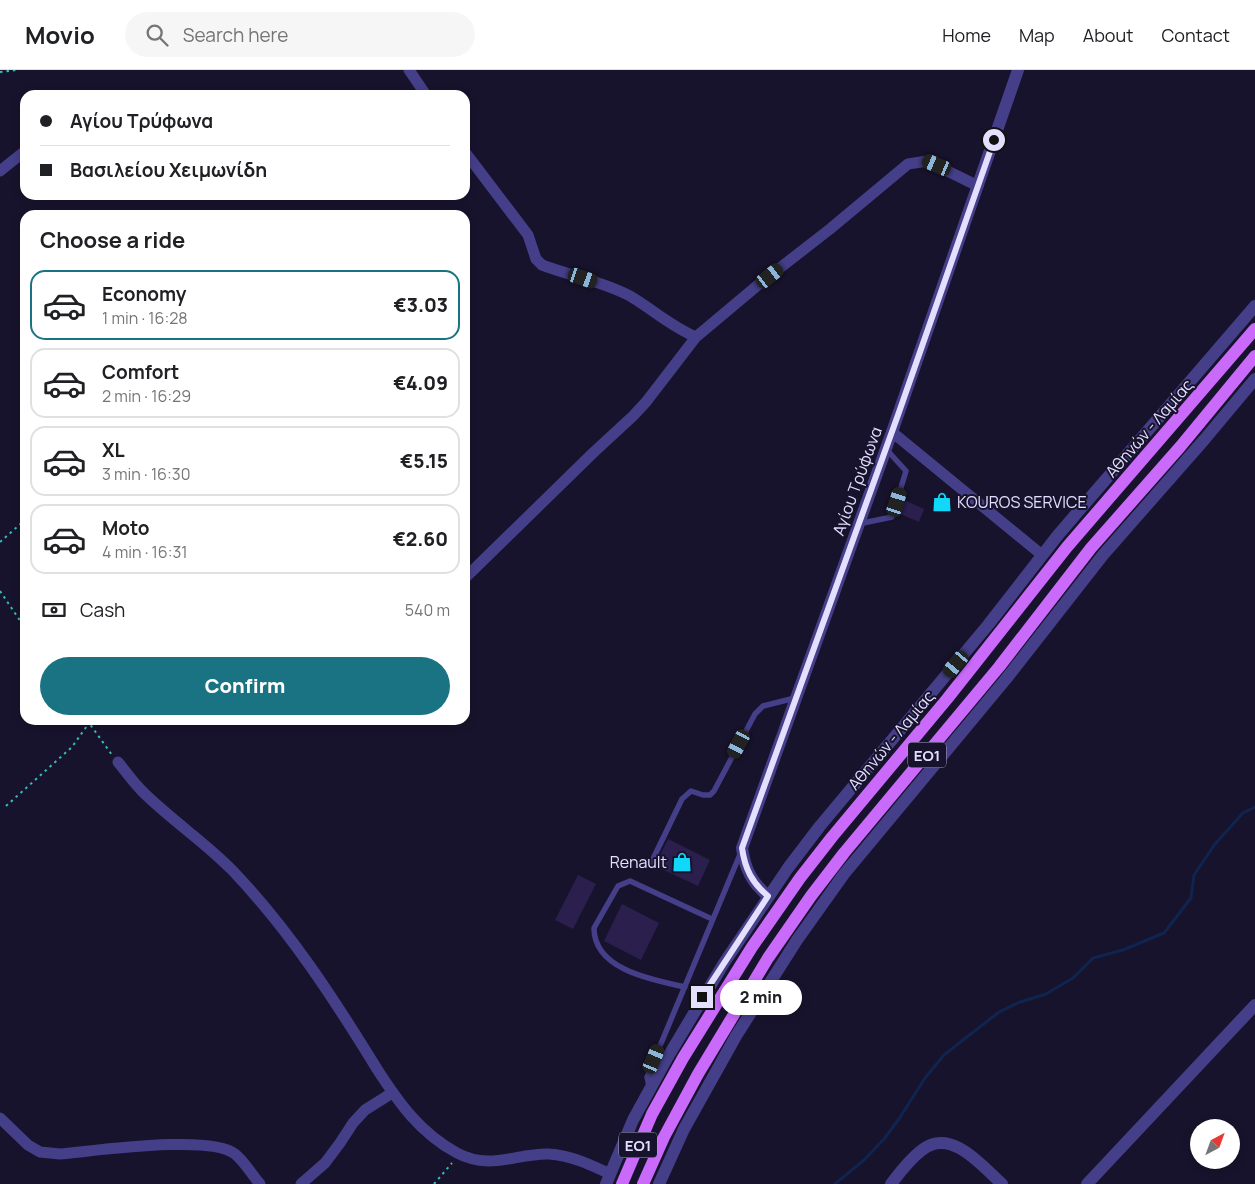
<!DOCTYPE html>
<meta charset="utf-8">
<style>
:root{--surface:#fff;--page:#f6f6f6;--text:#202124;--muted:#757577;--line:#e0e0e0;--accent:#197383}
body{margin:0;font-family:Manrope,sans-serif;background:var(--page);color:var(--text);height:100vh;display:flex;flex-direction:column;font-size:19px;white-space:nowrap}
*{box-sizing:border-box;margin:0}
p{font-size:16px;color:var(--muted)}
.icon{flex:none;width:28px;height:28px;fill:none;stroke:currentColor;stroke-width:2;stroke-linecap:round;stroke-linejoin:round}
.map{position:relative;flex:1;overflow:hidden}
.drawer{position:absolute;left:20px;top:140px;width:450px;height:515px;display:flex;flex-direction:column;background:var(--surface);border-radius:15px;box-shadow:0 2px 8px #0003}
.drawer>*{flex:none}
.top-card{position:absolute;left:20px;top:20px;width:450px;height:110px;border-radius:15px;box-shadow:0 2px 8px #0003;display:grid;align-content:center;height:110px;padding:0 20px;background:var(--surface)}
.needle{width:32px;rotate:41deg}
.controls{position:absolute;left:1190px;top:1049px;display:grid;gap:10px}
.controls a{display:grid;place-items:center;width:50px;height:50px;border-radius:50%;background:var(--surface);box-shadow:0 2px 8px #0003;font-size:25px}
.end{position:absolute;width:22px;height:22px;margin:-11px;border:6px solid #e4dffe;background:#111;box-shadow:0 0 0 2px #111}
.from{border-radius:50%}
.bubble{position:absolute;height:35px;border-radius:18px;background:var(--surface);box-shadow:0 2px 8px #0003;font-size:16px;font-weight:800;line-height:35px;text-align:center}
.car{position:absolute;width:15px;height:30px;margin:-15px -8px;border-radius:6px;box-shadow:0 0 4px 1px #0007;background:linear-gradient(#222 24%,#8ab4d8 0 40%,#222 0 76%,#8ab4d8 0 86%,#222 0)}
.top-card b{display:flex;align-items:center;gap:18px;height:48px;font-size:19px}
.top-card b+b{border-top:1px solid var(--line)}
.top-card i{width:12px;height:12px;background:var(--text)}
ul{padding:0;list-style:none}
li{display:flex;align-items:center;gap:15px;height:70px;margin:0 10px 8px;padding:0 10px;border:2px solid var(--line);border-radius:15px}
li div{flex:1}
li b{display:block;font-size:19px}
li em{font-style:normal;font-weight:800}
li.current{border-color:var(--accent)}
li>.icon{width:45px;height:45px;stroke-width:1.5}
h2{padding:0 20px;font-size:22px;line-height:60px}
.pay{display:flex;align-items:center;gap:12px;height:55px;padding:0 20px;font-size:19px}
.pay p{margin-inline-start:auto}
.button{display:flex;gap:10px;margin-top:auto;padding:10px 20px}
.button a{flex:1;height:58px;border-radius:30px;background:var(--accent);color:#fff;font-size:20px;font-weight:800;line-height:58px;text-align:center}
header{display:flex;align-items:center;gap:30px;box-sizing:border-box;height:70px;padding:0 25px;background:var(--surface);border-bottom:1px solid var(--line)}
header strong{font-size:24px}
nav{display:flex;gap:28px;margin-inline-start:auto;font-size:18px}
.search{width:350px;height:45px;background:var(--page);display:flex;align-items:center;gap:12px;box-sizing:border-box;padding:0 18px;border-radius:28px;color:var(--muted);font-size:19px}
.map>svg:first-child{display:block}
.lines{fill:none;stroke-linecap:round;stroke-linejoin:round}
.stream{stroke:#0f244f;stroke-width:3}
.building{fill:#2a1f4d}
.path{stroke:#35bcb9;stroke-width:2;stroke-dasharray:2.5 4;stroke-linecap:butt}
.service{stroke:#453f8a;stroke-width:5.5}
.minor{stroke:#453f8a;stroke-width:11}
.tertiary{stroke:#453f8a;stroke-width:12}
.primary{stroke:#ca6afa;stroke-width:12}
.route{stroke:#e4dffe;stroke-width:6}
.labels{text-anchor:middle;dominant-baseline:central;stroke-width:4;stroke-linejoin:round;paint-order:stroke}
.shield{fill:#18132c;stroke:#a7a2bf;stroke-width:1}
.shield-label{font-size:15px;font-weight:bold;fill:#e4dffe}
.street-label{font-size:16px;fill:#e4dffe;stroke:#18132c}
.poi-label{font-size:16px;fill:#e4dffe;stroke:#18132c;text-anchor:start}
</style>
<header>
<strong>Movio</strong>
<div class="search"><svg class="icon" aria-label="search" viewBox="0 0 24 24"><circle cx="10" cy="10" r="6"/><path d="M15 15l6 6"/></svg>Search here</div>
<nav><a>Home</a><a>Map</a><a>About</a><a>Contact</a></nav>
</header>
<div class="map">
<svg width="1255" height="1114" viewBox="0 0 1255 1114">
<rect width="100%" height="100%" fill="#18132c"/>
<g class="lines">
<!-- stream -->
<path class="stream" d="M835,1114L864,1090L884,1069L899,1049L925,1008L944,985L972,963L999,942L1020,932L1046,924L1073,908L1093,888L1123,880L1164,863L1191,828L1194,805L1215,774L1243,743L1255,737"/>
</g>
<!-- building -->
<path class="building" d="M902,429L924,439L919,452L898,443Z
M668,769L710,790L698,816L655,796Z
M578,805L596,814L573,859L555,850Z
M622,834L659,853L641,890L604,871Z"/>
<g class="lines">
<!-- path -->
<path class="path" d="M0,2L16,0
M0,472L25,450
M0,521L25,558
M87,650L112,685
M6,736L72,677L89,653
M434,1114L452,1093"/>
<!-- service -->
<path class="service" d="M858,454L892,447L906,401L886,379
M651,793L682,729L691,721L703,725H710L714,721L755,644L763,636L795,628
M685,917C653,910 594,900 594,858L618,816L630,811L712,849
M649,1016L647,1007L741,782"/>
<!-- minor -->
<path class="minor" d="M409,0L426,25
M465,82L528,165L536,189L542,195C571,206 602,211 630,226C652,239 672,257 696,267
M0,101L25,81
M892,362L1042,485
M465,508L594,382L633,346L646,332L696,267L758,215L830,159L908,94L927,91L978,116
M118,692C126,702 133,712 142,721C171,750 205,772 233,801C290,861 334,929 377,999C399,1033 420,1063 457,1083C491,1101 516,1083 549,1084C570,1085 591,1095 610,1104
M0,1048L28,1075L40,1082L60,1084C95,1081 211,1064 235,1084C245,1092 252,1105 260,1114
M301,1114L325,1093L340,1073L353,1053L365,1040L392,1023"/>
<!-- tertiary -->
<path class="tertiary" d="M768,826C752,813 745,799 742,778L892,362L1018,0
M606,1114L633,1050L666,990L724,893L788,798L820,756L988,555L1058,465L1255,236
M659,1114L684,1059L736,966L797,870L844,804L1006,609L1103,485L1204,370L1255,309
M891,1114C900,1102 910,1089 922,1080C951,1057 982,1096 1002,1114
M1087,1114L1255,935"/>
<!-- primary -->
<path class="primary" d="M622,1114L652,1044L683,988L752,877L800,808L832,767L947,629L1067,477L1255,259
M643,1114L664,1067L698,1004L768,888L811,826L844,783L999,597L1091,478L1180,377L1255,286"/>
</g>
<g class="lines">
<!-- route -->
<path class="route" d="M702,927L768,826C752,813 745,799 742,778L898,345L994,70"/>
</g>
<!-- icons -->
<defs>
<symbol id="shop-bare" viewBox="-9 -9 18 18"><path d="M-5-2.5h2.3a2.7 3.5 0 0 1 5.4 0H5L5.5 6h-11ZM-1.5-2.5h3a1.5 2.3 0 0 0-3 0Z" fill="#11d8f8" stroke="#18132c" stroke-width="2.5" paint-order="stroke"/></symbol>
</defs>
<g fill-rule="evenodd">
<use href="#shop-bare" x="928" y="418" width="28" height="28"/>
<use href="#shop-bare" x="668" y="778" width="28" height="28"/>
</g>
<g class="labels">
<!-- shield labels -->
<g class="shield">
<rect x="908" y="672.5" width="38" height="25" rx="4"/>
<rect x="619" y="1062.5" width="38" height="25" rx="4"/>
</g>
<g class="shield-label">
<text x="927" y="685">ΕΟ1</text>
<text x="638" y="1075">ΕΟ1</text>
</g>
<!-- street labels -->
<g class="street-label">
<text transform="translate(1149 358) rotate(-49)">Αθηνών - Λαμίας</text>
<text transform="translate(857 411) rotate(-70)">Αγίου Τρύφωνα</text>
<text transform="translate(891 670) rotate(-50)">Αθηνών - Λαμίας</text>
</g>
<!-- poi labels -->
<g class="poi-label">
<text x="957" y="432">KOUROS SERVICE</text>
<text x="667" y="792" text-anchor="end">Renault</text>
</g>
</g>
</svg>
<div class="controls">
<a><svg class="needle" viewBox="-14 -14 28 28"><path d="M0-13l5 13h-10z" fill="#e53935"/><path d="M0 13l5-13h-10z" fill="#757577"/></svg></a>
</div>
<i class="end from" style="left:994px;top:70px"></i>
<i class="end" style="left:702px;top:927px"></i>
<div class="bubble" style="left:720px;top:910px;width:82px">2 min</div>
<i class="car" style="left:937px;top:95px;rotate:293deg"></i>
<i class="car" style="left:770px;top:206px;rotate:52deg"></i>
<i class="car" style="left:583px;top:208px;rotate:109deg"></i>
<i class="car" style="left:897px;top:432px;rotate:18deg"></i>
<i class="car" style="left:956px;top:594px;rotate:220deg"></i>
<i class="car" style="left:739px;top:674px;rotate:208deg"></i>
<i class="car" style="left:654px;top:989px;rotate:23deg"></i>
<div class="top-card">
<b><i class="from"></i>Αγίου Τρύφωνα</b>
<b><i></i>Βασιλείου Χειμωνίδη</b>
</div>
<section class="drawer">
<h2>Choose a ride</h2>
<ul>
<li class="current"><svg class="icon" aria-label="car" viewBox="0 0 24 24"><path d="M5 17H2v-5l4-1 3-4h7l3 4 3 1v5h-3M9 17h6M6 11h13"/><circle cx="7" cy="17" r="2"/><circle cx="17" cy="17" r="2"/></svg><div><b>Economy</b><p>1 min · 16:28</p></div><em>€3.03</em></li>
<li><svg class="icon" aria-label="car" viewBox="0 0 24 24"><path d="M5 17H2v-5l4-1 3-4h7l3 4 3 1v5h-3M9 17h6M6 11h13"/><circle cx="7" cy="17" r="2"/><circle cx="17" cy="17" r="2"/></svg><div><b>Comfort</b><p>2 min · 16:29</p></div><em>€4.09</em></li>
<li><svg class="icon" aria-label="car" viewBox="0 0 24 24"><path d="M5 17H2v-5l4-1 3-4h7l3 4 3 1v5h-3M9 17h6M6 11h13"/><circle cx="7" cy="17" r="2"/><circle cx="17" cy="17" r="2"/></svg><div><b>XL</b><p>3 min · 16:30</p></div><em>€5.15</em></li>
<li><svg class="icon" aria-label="car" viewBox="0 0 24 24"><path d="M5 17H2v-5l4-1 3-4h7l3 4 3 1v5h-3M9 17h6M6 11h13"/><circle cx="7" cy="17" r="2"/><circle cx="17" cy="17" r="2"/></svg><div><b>Moto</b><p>4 min · 16:31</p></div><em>€2.60</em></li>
</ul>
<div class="pay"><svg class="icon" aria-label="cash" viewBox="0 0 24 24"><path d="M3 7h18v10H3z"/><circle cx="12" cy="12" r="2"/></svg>Cash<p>540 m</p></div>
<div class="button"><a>Confirm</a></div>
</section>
</div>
